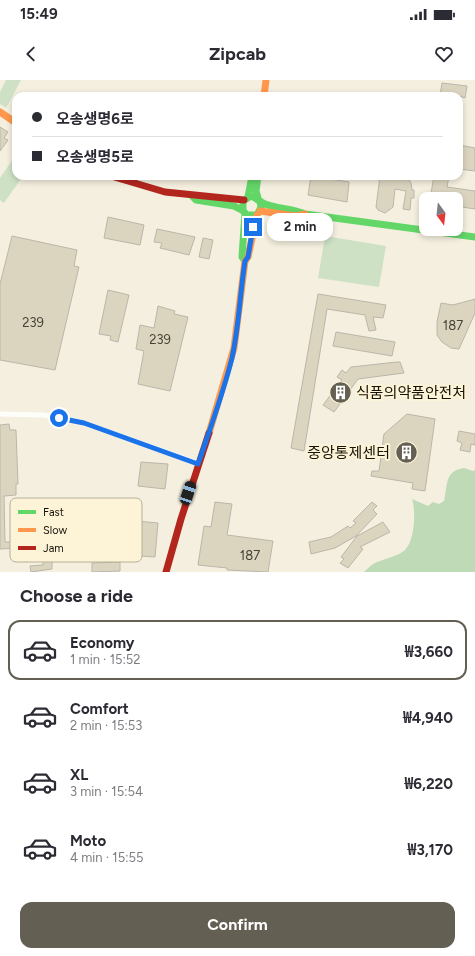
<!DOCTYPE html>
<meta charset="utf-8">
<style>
:root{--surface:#fff;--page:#f7f7f7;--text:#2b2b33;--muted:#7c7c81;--line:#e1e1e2;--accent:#635f53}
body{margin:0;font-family:Figtree,"Noto Sans KR",sans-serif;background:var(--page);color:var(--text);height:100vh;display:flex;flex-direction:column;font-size:15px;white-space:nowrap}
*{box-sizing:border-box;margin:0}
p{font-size:13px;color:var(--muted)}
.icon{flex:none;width:22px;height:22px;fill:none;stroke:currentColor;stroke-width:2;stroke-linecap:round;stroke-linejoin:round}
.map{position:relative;height:492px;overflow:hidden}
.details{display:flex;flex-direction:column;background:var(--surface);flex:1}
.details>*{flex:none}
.hud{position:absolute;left:12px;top:12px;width:451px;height:88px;border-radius:12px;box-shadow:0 2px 6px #0003;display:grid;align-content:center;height:88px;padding:0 20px;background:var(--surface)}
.needle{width:26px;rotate:165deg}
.fabs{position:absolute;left:419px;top:112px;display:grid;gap:8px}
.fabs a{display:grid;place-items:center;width:44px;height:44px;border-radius:8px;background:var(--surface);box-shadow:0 2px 6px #0003;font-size:20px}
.end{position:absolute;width:18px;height:18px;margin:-9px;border:5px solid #1a73e8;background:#fff;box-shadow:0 0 0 2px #fff}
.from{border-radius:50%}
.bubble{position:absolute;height:28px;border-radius:12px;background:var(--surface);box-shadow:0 2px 6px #0003;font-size:13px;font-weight:700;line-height:28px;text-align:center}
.car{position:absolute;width:12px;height:24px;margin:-12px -6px;border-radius:5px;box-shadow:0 0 3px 1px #0007;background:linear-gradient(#222 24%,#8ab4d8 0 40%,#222 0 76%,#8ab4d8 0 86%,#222 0)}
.hud b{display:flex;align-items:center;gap:14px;height:38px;font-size:15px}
.hud b+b{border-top:1px solid var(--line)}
.hud i{width:10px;height:10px;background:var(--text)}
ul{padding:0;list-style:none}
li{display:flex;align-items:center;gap:12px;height:60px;margin:0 8px 6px;padding:0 12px;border:2px solid transparent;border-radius:12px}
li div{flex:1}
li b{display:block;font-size:15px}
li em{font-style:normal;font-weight:700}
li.on{border-color:var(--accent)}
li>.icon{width:36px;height:36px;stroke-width:1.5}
h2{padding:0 20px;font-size:18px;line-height:48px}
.cta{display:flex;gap:8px;margin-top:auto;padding:8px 20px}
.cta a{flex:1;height:46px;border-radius:12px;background:var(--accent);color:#fff;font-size:16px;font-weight:700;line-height:46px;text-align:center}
.status{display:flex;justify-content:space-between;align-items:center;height:28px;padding:0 20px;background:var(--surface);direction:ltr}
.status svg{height:11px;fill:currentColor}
header{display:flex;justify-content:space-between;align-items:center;height:52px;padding:0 20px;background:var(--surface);font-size:18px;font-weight:700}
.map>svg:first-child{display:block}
.green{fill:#cee1c5}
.forest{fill:#bedab6}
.building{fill:#dbd5c0;stroke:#bab6aa}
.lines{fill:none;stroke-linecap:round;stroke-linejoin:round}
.street{stroke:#fdfdfa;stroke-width:5}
.fast{stroke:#63d668;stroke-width:7}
.slow{stroke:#ff974d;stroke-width:7}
.jam{stroke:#b3261e;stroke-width:7}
.route{stroke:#1a73e8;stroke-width:5}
.labels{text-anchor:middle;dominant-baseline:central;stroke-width:4;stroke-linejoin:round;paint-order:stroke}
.number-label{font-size:13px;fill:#464336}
.poi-label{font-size:15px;fill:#151208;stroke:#fdf3d6;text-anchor:start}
.key{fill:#fdf3d6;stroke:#b7b098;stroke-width:1}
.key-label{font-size:11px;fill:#151208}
</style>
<div class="status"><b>15:49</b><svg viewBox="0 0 49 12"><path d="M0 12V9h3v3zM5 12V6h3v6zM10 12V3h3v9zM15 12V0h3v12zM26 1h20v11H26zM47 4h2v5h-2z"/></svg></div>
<header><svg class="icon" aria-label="back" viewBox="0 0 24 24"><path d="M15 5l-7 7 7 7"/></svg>Zipcab<svg class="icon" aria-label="heart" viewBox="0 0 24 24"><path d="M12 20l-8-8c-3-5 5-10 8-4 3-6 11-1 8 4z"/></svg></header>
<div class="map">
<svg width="475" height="492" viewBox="0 0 475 492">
<rect width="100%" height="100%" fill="#f4efdf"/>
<!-- green -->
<path class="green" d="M6,0H21L6,28L0,24V12Z
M16,75V96H23L4,123L0,120V98Z
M325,156L386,166L379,207L318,198Z"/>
<!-- forest -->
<path class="forest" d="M464,388L473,391L475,390V492H364C367,489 370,486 373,484C382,479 397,477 405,470C415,460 416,431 412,419L428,426L433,422L439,424L444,421C448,405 444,391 464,388Z"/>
<!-- building -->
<path class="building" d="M442,3L467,6L465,18L459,16H440Z
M0,47L8,52L4,58L8,60L0,71Z
M459,65L475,68V91L459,89Z
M311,96L349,102L347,122L308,115Z
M380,96H406L411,103L412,110H414V118H411L410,130L403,129L406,111L395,109L393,127L385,133L378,130L376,127Z
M434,96H449L447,107L475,111V129L456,126V119H430Z
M108,137L144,145L140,165L104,158Z
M157,149L195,157L189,175L160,168L162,163L154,162Z
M12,156L77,170L74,186L79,187L55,290L0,280V204Z
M203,158L213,160L209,179L199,177Z
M108,210L129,215L118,262L110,260L111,256L99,254Z
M318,214L386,225L383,238L373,237L376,250L369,251L365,235L327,229L304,371L291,368Z
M475,219V233L459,269L451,268L442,262L437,255V242L441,223L453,225Z
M158,226L175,231L174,234L188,237L170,311L138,304L144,271L136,269L140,245L154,248Z
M336,252L395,262L392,276L333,266Z
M397,282H400L404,293L358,299L334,332L323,325L342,300L337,297L342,290L346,293L351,287Z
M407,334L435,339L425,411L412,409L413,403L371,396L372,391H379L384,354Z
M9,344L10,350H16L18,404H16V415L4,416L5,462H19V468L0,469V345Z
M459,351L475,354V365L471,364L470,372L460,370L462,363L457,361Z
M141,382L168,384L165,409L138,406Z
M215,422L232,424L227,455L273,461L268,492L227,490V488L198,485L204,446L211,447Z
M372,422L377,426L373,430L377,434L356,456L335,468L311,474L309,462L331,457L348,446L350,448L356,443L353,441Z
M136,441L158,443L155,477L126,475V473L116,472L117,459L102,458L103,448L126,449L125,466L133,467Z
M383,442L390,452L360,467L363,469L348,488L340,483L344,479L341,477L357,456Z
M43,478H52V489L31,492L30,486L43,485Z
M120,482V491L92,492V483Z"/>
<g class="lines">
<!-- street -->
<path class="street" d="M0,334L43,335L81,342L198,383"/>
<!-- fast -->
<path class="fast" d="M258,96L256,111L258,118
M192,116L196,120L234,126L242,130
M248,117L252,96
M260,121L261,127L257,135H247L243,131V121L251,116C256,118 260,122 265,124C278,129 292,128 305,134L475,157
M245,133L242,177L245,181"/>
<!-- slow -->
<path class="slow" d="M264,16L266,0
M0,32L16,43
M260,131L296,136L305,134
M209,353L234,268L245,181L248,177L257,135"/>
<!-- jam -->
<path class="jam" d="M111,96L165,112L244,120
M166,492L181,439L209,353"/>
</g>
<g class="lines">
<!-- route -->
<path class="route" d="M59,338L84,343L198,384C210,349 223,314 232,278C239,246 240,213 245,181L248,177L253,147"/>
</g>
<!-- icons -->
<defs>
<symbol id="building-disc" viewBox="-11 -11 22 22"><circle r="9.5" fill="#635f53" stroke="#fdf3d6"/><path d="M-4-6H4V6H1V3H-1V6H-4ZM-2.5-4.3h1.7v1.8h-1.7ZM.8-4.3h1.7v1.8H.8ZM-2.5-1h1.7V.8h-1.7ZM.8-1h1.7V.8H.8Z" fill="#fff"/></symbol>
</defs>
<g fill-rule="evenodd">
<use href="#building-disc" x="328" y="300" width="25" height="25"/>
<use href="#building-disc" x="394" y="360" width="25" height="25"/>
</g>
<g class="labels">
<!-- number labels -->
<g class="number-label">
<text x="33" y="242">239</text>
<text x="453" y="245">187</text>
<text x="160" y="259">239</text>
<text x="250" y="475">187</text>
</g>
<!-- poi labels -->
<g class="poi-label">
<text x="356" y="313">식품의약품안전처</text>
<text x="390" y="373" text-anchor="end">중앙통제센터</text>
</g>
</g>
<!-- legend -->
<rect x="10" y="418" width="132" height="64" rx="6" class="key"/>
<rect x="18" y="430" width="18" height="4" fill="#63d668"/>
<rect x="18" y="448" width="18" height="4" fill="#ff974d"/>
<rect x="18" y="466" width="18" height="4" fill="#b3261e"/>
<g class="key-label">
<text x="43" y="436">Fast</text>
<text x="43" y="454">Slow</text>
<text x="43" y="472">Jam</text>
</g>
</svg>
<div class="fabs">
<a><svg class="needle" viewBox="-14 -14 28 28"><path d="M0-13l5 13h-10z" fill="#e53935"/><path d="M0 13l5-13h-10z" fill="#7c7c81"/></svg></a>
</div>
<i class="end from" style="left:59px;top:338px"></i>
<i class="end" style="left:253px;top:147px"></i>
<div class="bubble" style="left:267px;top:133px;width:66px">2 min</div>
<i class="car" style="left:188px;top:413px;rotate:18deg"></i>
<div class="hud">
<b><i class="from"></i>오송생명6로</b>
<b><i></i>오송생명5로</b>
</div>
</div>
<section class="details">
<h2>Choose a ride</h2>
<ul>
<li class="on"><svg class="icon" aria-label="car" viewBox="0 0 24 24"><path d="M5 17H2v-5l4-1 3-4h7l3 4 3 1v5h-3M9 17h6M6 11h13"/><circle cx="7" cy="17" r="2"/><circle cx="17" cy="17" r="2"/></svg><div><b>Economy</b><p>1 min · 15:52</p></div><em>₩3,660</em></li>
<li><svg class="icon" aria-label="car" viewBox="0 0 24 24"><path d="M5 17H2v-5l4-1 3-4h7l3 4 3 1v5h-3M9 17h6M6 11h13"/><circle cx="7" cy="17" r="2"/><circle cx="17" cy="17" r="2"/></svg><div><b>Comfort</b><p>2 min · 15:53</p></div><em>₩4,940</em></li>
<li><svg class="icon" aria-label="car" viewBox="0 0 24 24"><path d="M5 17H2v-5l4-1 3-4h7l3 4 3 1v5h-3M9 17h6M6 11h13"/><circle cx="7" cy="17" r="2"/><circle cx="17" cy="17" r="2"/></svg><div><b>XL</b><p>3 min · 15:54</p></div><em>₩6,220</em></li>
<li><svg class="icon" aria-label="car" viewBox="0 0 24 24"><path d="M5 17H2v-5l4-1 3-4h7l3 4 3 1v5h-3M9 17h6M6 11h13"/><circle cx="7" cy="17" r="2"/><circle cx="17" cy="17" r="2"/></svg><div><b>Moto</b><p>4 min · 15:55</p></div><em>₩3,170</em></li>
</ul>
<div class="cta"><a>Confirm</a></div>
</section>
